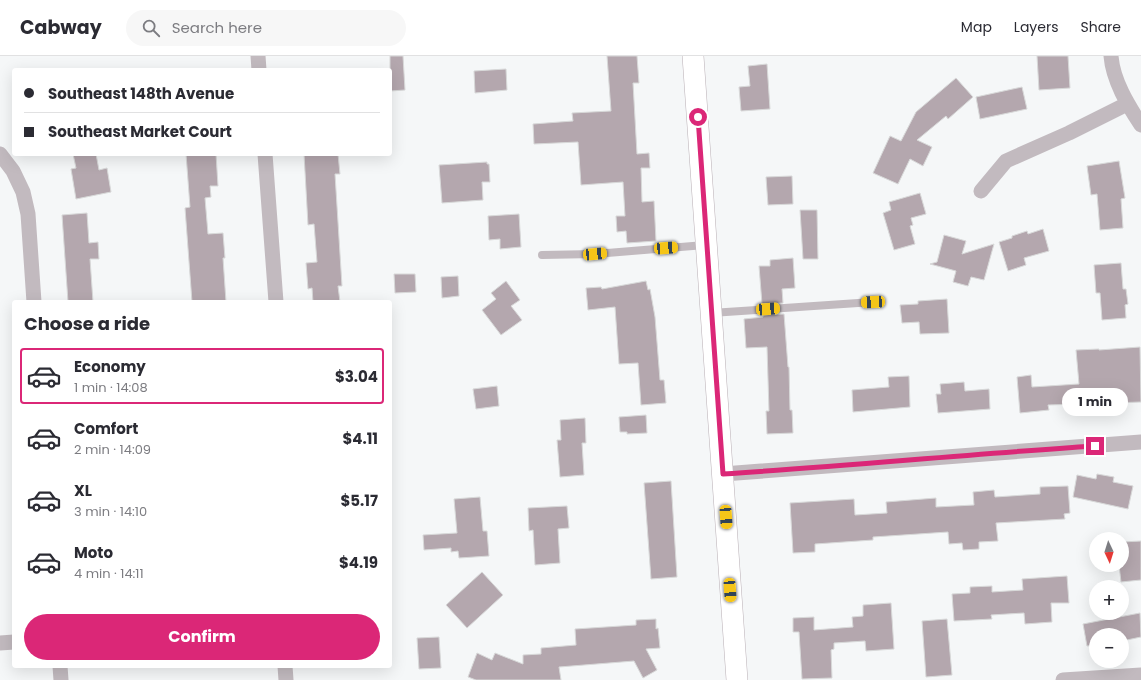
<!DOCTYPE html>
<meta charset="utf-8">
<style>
:root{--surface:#fff;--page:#f7f7f7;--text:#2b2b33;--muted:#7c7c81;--line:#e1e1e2;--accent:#db2777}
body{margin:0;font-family:Poppins,sans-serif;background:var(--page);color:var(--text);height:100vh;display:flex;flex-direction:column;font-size:15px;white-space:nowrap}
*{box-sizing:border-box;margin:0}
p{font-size:13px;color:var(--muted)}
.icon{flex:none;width:22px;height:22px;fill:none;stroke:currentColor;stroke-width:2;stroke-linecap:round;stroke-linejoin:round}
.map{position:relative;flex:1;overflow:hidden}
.panel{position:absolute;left:12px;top:244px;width:380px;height:368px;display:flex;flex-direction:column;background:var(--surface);border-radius:4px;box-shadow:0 4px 16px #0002}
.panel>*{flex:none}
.top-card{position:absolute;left:12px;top:12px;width:380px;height:88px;border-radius:4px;box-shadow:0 4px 16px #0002;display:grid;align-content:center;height:88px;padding:0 12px;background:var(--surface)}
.needle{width:26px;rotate:176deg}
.controls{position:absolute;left:1089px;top:476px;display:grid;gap:8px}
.controls a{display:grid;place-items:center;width:40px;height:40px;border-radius:50%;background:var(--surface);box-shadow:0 4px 16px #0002;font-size:20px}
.end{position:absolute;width:18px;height:18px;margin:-9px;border:5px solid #db2777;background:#fff;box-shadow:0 0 0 2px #fff}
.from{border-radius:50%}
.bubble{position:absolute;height:28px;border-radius:14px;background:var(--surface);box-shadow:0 4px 16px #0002;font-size:13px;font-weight:700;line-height:28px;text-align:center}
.car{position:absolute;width:12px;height:24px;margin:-12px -6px;border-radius:5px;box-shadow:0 0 3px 1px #0007;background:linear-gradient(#f5c518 24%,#345 0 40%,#f5c518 0 76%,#345 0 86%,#f5c518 0)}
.top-card b{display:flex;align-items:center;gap:14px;height:38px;font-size:15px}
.top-card b+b{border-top:1px solid var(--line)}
.top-card i{width:10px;height:10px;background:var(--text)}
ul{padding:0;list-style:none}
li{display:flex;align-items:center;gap:12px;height:56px;margin:0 8px 6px;padding:0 4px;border:2px solid transparent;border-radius:4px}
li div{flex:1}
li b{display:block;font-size:15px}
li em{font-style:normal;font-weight:700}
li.selected{border-color:var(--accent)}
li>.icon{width:36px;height:36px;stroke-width:1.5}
h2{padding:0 12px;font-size:18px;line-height:48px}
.action{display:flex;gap:8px;margin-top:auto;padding:8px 12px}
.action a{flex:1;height:46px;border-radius:24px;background:var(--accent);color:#fff;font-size:16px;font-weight:700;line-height:46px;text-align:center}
header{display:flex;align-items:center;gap:24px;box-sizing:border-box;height:56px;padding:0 20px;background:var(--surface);border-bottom:1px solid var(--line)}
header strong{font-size:19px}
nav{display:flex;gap:22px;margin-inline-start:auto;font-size:14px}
.search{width:280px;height:36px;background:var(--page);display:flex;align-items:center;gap:10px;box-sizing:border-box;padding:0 14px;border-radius:22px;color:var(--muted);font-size:15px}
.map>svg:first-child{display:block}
.building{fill:#b4a7ae;stroke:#d8d9d9}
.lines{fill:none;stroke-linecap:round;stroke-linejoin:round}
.secondary-casing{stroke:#b9afb5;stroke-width:22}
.lane{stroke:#c2babf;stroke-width:8}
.street{stroke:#c2babf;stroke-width:15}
.secondary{stroke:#fff;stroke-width:21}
.route{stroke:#db2777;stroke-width:5}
</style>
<header>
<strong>Cabway</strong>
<div class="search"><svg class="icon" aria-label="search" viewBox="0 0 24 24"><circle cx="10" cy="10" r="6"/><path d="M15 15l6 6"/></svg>Search here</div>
<nav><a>Map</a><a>Layers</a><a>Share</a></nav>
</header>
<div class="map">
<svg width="1141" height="624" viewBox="0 0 1141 624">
<rect width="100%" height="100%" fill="#f5f7f8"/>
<!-- building -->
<path class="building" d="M390,0H403L405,34L390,35Z
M607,0H637L639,27H633L637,98L649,97L650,112H641L642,146L654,145L656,185L627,187L626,175L617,176L616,160H625L623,126L581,129L578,86L534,88L533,68L573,65L572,57L611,55Z
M1037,0H1068L1070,32L1039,34Z
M767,8L770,53L741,55L739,31L750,30L748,10Z
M506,13L507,34L475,37L474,15Z
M956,22L973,41L948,63L946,60L917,84L932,91L923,110L910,103L898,128L873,117L890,80L901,85L916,56Z
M1022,31L1027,53L980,63L976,41Z
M73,98H96L99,114L107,112L111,136L76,143L71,113L76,112Z
M186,98H216L218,130H210L211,141L205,142L208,178L223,177L225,202H223L226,246H192L185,152L190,151Z
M304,98H338L340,118H335L342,230H338L340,246H313L312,232L308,233L306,207L317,206L314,168L308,169Z
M1119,105L1125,142L1121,143L1123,172L1100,174L1097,138L1091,139L1087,110Z
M487,106V108H489L490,126H482L483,144L442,147L439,109Z
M792,120L793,148L768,149L766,121Z
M920,137L926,158L911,162L913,169L910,170L915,188L894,194L883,157L891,154L889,146Z
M800,154H817L818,203H803Z
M87,157L89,187L98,186L99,203H90L93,246H68L62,159Z
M519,158L521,191L500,193V183L489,184L488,160Z
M1043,173L1049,195L1024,202L1026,209L1008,215L999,186L1012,182V180L1027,175L1028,178Z
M944,179L966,185L962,198L994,188L984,224L971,221L968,230L953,226L956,215L930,208L937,206Z
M793,202L795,232L782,233L783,247L762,248L759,210H770V204Z
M1121,207L1123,233H1126L1128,248L1125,249L1126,262L1102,264L1100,237H1096L1094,209Z
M394,218H415L416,236L395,237Z
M458,220L459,240L442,242L441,221Z
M506,225L520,244L511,250L522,264L501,279L482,254L496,243L491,237Z
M646,225L648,234L650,233L655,261L660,324H664L666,347L641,349L638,307L619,308L615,251L588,254L586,232L601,231L602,233Z
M947,243L949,277L920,278L919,266L902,267L900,249L918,248V245Z
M784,258L788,311H789L790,354H792L793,377L767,378L766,355H769L767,291L746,292L744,263L763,261V259Z
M1140,291L1141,346L1048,349L1049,354L1020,357L1017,321L1031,319L1032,331L1079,328L1076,294L1099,293V294Z
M909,320L910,351L853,356L852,334L889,331L888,321Z
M964,326L965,335L989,333L990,353L938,357L936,338H941L940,328Z
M497,330L499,350L476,353L473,333Z
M646,359L647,377L627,378V376H620L619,361Z
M585,362L586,387H582L584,419L560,421L557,384H561L560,364Z
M1097,418L1114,421L1113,426L1133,430L1128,453L1073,441L1077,419L1096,423Z
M671,425L677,521L651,523L644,427Z
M1068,430L1070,457L1064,458L1065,463L996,467L998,485L979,486V493L963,494L962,487L949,488L948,476L873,481V484L815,488V496L793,497L790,447L854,443L855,459L887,457L886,446L936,442V451L974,449L973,436L994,434L995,441L1040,438V431Z
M480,441L483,475H487L489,500L459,502L458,495L451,496V492L424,494L423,479L457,477L454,443Z
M567,450L569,472L558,473L560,507L535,509L533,474L529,475L528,452Z
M1141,485V524L1121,526L1119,509H1122V486Z
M482,516L503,539L467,572L446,549Z
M1067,520L1069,547H1051L1052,566L1025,568L1024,557L991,559L992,563L954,565L952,538L970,537V531L992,530V536L1023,534L1022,523Z
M891,547L894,593L866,595L865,585L834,587V593L831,594L832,622L802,623L799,576H793V562L814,561V574L853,571L852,561L863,560V549Z
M1140,557L1141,581L1122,585V579H1096V589L1087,590L1083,568Z
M656,563V573L658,572L660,592L646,593L657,614L643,622L634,605L559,611L561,624H476L468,621L477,597L492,604L495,597L523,608V599L541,598V592L576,589L575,573L636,569V564Z
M947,563L952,619L926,621L922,565Z
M439,581L441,612L419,613L417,582Z"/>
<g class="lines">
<defs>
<path id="secondary" d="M693,0L737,624"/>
</defs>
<!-- secondary casing -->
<use href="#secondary" class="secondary-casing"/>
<!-- lane -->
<path class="lane" d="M542,199L595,198L705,189
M711,257L873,246"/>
<!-- street -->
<path class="street" d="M258,0L259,14
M1111,0C1113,25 1128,49 1141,69
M0,98L13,115L23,136L28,158L34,246
M265,98L276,246
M981,135L1006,105L1069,77L1127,48
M723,418C862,408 1001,396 1141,386
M0,587L14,586
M60,610L61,624
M285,610L286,624
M1063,624L1141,619"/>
<!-- secondary -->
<use href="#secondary" class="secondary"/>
</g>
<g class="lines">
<!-- route -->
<path class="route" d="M698,61L723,418C847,410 971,398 1095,390"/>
</g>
</svg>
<div class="controls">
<a><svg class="needle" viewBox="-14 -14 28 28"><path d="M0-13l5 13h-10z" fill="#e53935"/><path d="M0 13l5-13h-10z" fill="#7c7c81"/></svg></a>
<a>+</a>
<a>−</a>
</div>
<i class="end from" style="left:698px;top:61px"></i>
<i class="end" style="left:1095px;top:390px"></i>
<div class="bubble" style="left:1062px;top:332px;width:66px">1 min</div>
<i class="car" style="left:666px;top:192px;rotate:86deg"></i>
<i class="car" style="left:595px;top:198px;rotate:85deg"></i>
<i class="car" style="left:873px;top:246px;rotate:267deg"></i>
<i class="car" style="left:768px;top:253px;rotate:86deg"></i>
<i class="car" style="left:726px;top:461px;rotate:176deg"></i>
<i class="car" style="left:730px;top:534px;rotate:176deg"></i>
<div class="top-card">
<b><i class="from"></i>Southeast 148th Avenue</b>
<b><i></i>Southeast Market Court</b>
</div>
<section class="panel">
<h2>Choose a ride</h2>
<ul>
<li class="selected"><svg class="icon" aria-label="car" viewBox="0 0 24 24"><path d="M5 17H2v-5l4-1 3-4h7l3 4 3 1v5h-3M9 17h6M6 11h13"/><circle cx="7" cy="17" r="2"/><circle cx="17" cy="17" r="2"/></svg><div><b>Economy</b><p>1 min · 14:08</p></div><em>$3.04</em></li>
<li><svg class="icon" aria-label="car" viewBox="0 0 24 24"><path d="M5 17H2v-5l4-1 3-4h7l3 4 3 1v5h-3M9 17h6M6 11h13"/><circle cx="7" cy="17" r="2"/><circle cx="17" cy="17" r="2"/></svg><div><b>Comfort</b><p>2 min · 14:09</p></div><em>$4.11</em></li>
<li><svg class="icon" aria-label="car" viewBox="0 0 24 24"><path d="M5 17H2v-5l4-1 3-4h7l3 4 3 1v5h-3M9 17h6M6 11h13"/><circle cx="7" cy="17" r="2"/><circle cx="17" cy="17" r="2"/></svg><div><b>XL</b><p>3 min · 14:10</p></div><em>$5.17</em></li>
<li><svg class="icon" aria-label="car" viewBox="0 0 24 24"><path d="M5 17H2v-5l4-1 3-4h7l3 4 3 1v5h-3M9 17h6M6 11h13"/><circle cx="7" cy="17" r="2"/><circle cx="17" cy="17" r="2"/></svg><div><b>Moto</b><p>4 min · 14:11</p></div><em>$4.19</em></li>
</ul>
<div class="action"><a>Confirm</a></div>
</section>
</div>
